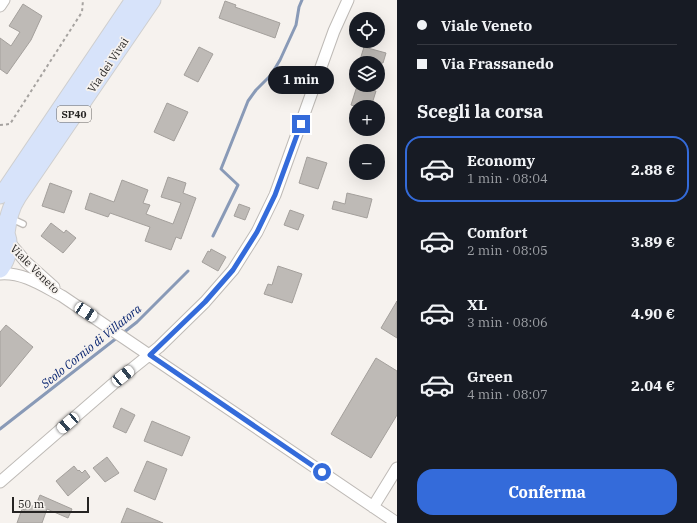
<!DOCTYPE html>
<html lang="it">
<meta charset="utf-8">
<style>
:root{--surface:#171b24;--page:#20242c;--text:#f1f3f6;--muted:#9ea1a6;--line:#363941;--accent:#346bda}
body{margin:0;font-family:"IBM Plex Serif",serif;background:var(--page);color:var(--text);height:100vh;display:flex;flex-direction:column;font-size:15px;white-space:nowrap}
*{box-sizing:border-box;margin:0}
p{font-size:13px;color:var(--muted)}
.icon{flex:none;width:22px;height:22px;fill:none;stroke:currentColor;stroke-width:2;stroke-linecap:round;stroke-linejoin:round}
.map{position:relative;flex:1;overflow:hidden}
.side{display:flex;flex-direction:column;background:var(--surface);width:300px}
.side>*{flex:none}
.banner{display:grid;align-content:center;height:88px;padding:0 20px;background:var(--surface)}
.buttons{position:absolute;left:349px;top:12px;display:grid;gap:8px}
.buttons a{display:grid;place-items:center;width:36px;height:36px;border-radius:50%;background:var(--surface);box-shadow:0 4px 16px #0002;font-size:20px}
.scale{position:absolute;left:12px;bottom:10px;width:77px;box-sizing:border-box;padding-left:4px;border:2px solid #262423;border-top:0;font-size:11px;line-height:14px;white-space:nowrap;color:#262423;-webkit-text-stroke:3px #f6f2ee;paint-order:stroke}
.end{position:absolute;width:18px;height:18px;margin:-9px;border:5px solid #346bda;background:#fff;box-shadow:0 0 0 2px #fff}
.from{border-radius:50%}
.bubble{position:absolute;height:28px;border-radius:14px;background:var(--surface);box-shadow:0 4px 16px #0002;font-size:13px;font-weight:700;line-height:28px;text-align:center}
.car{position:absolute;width:12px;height:24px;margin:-12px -6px;border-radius:5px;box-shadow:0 0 3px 1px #0007;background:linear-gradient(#fff 24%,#345 0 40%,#fff 0 76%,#345 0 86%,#fff 0)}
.banner b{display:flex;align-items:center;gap:14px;height:38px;font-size:15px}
.banner b+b{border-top:1px solid var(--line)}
.banner i{width:10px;height:10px;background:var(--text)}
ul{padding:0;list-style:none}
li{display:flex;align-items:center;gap:12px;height:66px;margin:0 8px 6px;padding:0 12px;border:2px solid transparent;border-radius:16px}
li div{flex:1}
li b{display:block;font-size:15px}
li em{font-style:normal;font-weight:700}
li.current{border-color:var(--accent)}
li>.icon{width:36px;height:36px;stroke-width:1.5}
h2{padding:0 20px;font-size:18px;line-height:48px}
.cta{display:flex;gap:8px;margin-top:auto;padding:8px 20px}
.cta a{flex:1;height:46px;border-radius:16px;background:var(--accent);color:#fff;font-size:16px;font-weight:700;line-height:46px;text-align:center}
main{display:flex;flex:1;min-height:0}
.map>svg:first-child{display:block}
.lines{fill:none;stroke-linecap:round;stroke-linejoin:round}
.stream{stroke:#899ab7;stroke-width:3}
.building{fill:#bebab6;stroke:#a4a09c}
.lane-casing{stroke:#bebab6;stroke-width:8}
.street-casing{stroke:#bebab6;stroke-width:13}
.primary-casing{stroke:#cfcfcf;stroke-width:19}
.path{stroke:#a6a3a0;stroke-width:2;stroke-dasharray:3 3;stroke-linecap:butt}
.lane{stroke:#fff;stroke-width:5.5}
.street{stroke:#fff;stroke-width:11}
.primary{stroke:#d7e3fa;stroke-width:17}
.route{stroke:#346bda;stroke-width:5}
.labels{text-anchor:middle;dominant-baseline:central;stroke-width:3.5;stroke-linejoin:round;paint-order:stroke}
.shield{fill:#f6f2ee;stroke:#646260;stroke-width:1}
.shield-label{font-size:10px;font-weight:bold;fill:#262423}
.street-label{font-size:11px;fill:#262423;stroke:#f6f2ee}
.water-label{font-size:12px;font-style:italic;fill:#001e6c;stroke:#f6f2ee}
</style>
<main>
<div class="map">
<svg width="397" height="523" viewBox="0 0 397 523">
<rect width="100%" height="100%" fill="#f6f2ee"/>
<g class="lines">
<!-- stream -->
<path class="stream" d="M213,236L238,185L221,169L248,101L256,90L271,75L280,60L296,25L299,7L302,0
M123,333L137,322L188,271
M0,429L118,337"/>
</g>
<!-- building -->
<path class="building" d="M225,1L236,5L235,7L280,23L275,38L219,18Z
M23,4L42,16L31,40L7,74L0,69V38L11,46L20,32L9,26Z
M199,47L213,54L198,82L184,75Z
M364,47L386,53L383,63H359Z
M357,86L376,91L371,107H357L351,105Z
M167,103L188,112L174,141L154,132Z
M307,157L327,163L318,189L299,183Z
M168,177L186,183L183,193L196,198L181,239L176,237L171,250L145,241L150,227L110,213L108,217L85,209L90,193L114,202L122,180L148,190L143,203L150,205L146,214L173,224L181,203L161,197Z
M50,183L72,191L64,213L42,206Z
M347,193L372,199L367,218L332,209L334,201L345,204Z
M239,204L250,208L245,220L234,216Z
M290,210L304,215L298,230L284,225Z
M51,223L64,233L66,230L76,238L63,253L41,236Z
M211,249L226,257L218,271L202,262L208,251L210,252Z
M278,266L302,274L292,303L264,294L268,284L272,285Z
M397,301V338L381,328Z
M6,325L33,347L0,387V332Z
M376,358L397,371V415L371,458L331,434Z
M121,408L135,415L126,433L113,427Z
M152,421L190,437L182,456L144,441Z
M107,457L119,473L105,482L93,468Z
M147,461L167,469L155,500L134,491Z
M74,466L78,471L79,470L82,473L85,470L90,477L68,496L56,481Z
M40,495L72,509L68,518L47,509L42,523H17L22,509L25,510L27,504L35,507Z
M127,508L163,523H121Z"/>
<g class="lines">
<defs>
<path id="lane" d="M10,218L23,224"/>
<path id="street" d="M0,6L4,0
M9,242L26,262L54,287
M0,274C23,272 43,286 62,296L397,523
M0,482L113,384L159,347L205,302L233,270L257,232L275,195L334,31L348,0
M373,507L397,468"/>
<path id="primary" d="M0,195L7,188L134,0
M0,224C12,238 10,255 0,269
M6,233C8,219 10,208 18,196L152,0"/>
</defs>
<!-- lane casing -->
<use href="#lane" class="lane-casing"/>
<!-- street casing -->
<use href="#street" class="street-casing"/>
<!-- primary casing -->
<use href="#primary" class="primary-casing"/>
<!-- path -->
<path class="path" d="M0,125L10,124L82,12L83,0"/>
<!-- lane -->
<use href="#lane" class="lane"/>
<!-- street -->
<use href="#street" class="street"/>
<!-- primary -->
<use href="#primary" class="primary"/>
</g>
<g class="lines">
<!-- route -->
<path class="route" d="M301,124L275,195L257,232L233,270L205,302L150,355L322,472"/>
</g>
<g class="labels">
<!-- shield labels -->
<rect class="shield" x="57" y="106" width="34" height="16" rx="3"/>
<g class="shield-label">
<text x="74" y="114">SP40</text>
</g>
<!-- street labels -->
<g class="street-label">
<text transform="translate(108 65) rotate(-56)">Via dei Vivai</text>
<text transform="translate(35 269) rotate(45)">Viale Veneto</text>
</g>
<!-- water labels -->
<g class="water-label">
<text transform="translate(91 346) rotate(-39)">Scolo Cornio di Villatora</text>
</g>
</g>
</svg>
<div class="buttons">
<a><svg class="icon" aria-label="locate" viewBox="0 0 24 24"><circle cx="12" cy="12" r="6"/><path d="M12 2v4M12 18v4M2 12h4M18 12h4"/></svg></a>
<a><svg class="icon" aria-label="layers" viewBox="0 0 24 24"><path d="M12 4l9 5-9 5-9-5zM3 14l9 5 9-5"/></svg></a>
<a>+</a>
<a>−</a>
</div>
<div class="scale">50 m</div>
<i class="end from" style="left:322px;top:472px"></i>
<i class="end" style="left:301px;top:124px"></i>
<div class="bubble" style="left:268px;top:66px;width:66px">1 min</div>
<i class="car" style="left:86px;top:312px;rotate:123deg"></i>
<i class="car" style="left:123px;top:376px;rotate:51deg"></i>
<i class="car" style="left:68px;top:423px;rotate:229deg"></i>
</div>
<section class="side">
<div class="banner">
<b><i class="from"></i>Viale Veneto</b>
<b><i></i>Via Frassanedo</b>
</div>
<h2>Scegli la corsa</h2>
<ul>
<li class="current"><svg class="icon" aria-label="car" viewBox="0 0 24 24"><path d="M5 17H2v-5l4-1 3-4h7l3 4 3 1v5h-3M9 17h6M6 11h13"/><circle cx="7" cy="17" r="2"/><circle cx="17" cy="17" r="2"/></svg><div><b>Economy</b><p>1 min · 08:04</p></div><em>2.88 €</em></li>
<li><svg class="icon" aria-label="car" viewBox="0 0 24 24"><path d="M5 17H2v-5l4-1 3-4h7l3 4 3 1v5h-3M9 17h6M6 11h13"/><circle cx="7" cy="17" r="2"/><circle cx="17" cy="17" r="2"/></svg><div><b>Comfort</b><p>2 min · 08:05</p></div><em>3.89 €</em></li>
<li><svg class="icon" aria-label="car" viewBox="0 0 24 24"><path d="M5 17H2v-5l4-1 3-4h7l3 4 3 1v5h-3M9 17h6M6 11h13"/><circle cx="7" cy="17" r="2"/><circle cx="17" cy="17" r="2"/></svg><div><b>XL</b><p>3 min · 08:06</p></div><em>4.90 €</em></li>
<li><svg class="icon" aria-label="car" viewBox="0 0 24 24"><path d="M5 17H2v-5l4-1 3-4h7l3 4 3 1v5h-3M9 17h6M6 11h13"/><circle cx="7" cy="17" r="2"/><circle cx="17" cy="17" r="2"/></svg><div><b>Green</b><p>4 min · 08:07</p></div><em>2.04 €</em></li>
</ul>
<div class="cta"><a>Conferma</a></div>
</section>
</main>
